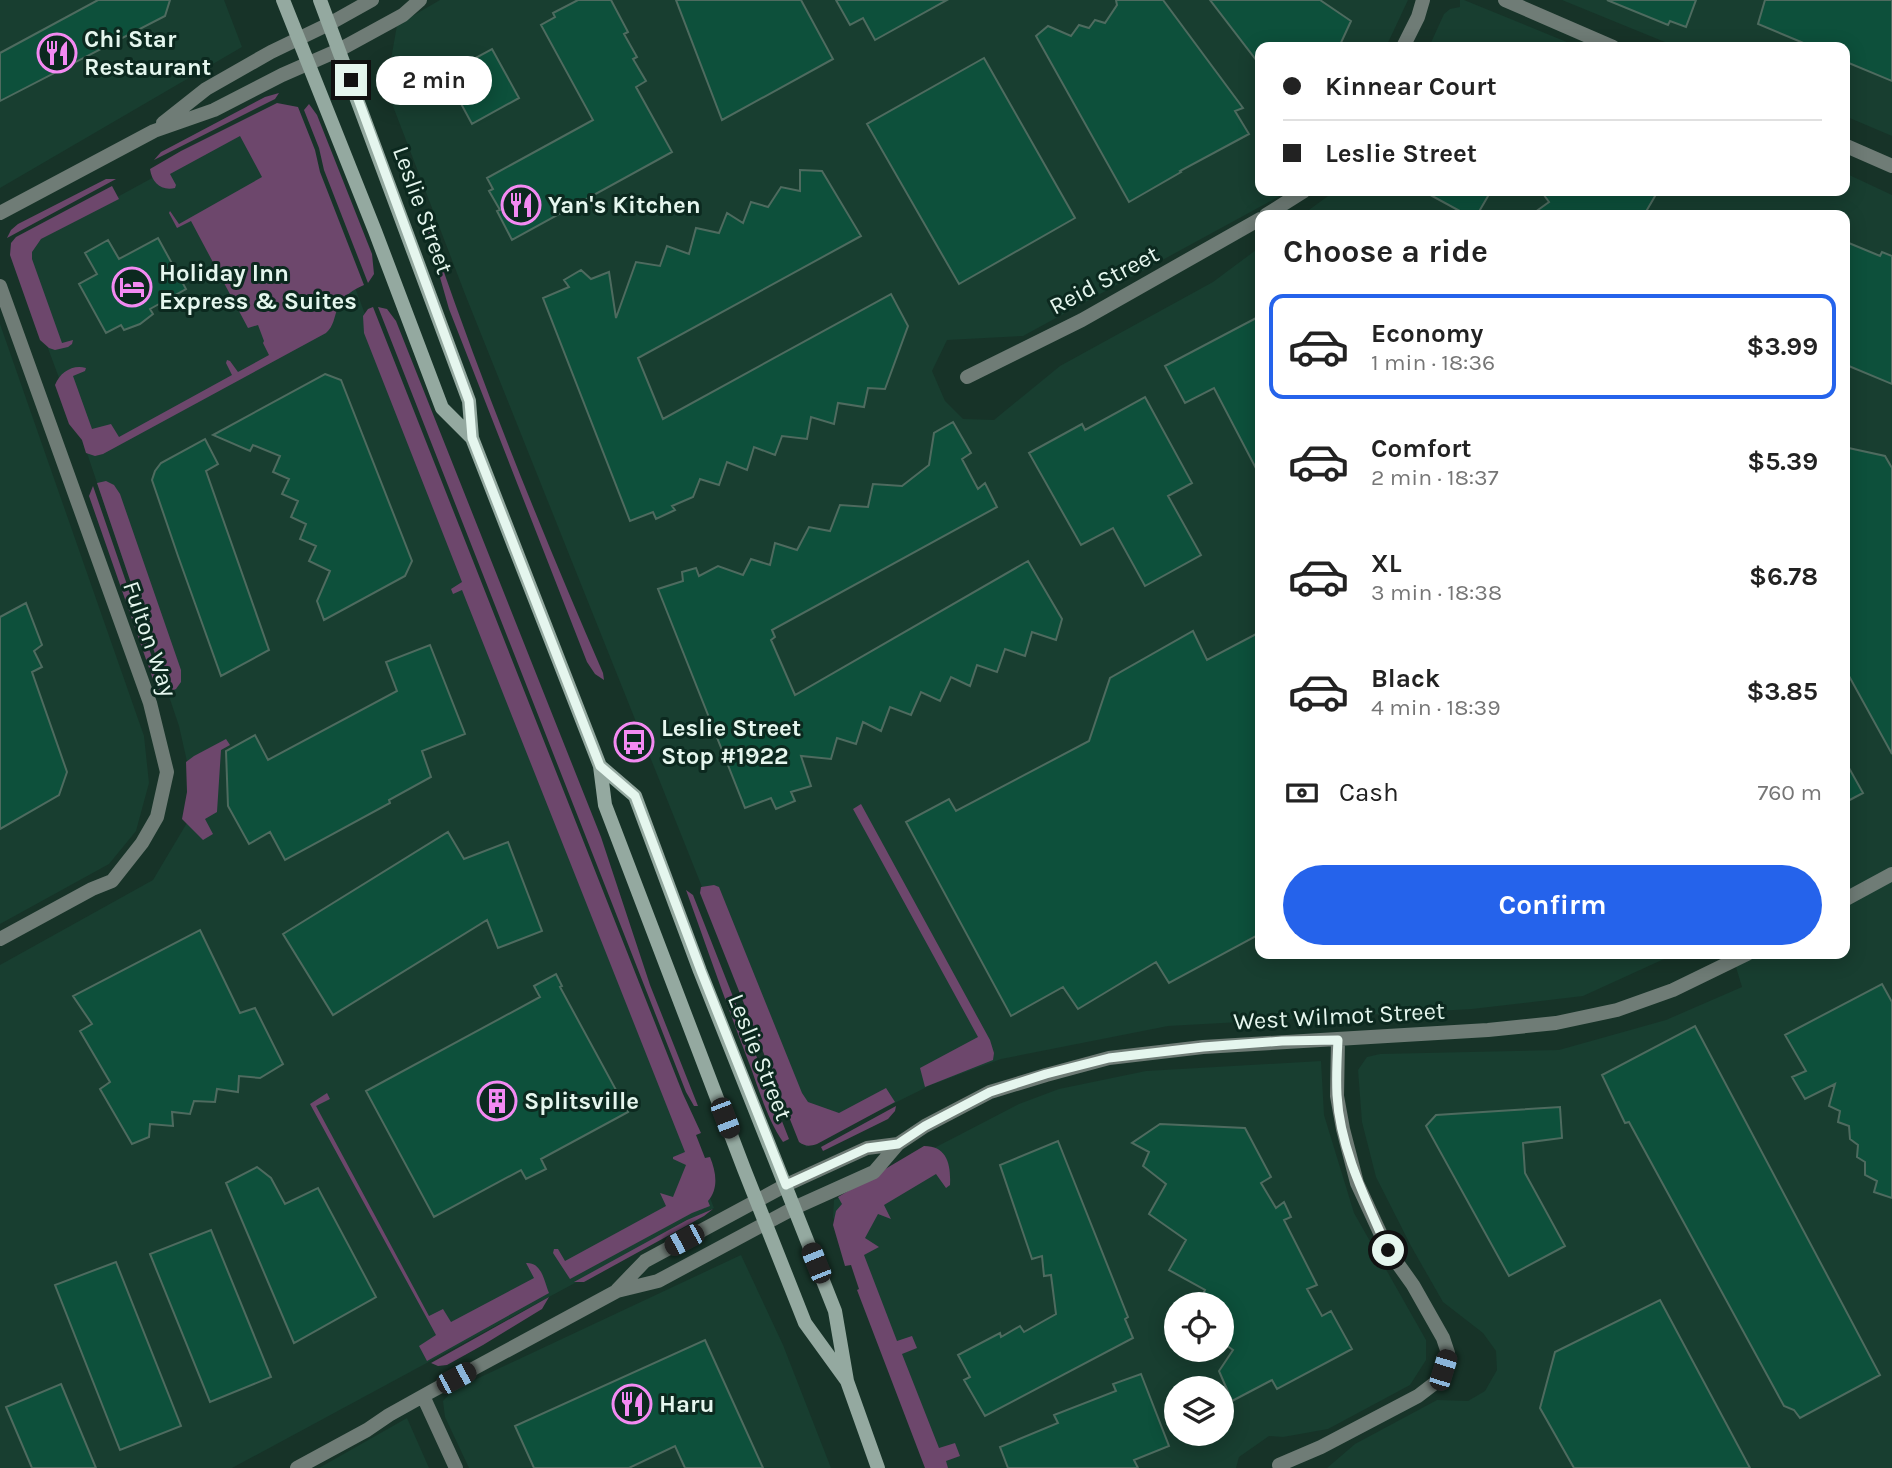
<!DOCTYPE html>
<meta charset="utf-8">
<style>
:root{--surface:#fff;--page:#f6f6f6;--text:#222;--muted:#767676;--line:#e0e0e0;--accent:#2563eb}
body{margin:0;font-family:Karla,sans-serif;background:var(--page);color:var(--text);height:100vh;display:flex;flex-direction:column;font-size:26px;white-space:nowrap}
*{box-sizing:border-box;margin:0}
p{font-size:23px;color:var(--muted)}
.icon{flex:none;width:38px;height:38px;fill:none;stroke:currentColor;stroke-width:2;stroke-linecap:round;stroke-linejoin:round}
.map{position:relative;flex:1;overflow:hidden}
.drawer{position:absolute;left:1255px;top:210px;width:595px;height:749px;display:flex;flex-direction:column;background:var(--surface);border-radius:14px;box-shadow:0 4px 18px #0003}
.drawer>*{flex:none}
.top-card{position:absolute;left:1255px;top:42px;width:595px;height:154px;border-radius:14px;box-shadow:0 4px 18px #0003;display:grid;align-content:center;height:154px;padding:0 28px;background:var(--surface)}
.controls{position:absolute;left:1164px;top:1292px;display:grid;gap:14px}
.controls a{display:grid;place-items:center;width:70px;height:70px;border-radius:50%;background:var(--surface);box-shadow:0 4px 18px #0003;font-size:35px}
.end{position:absolute;width:32px;height:32px;margin:-16px;border:9px solid #e5f6ee;background:#111;box-shadow:0 0 0 4px #111}
.from{border-radius:50%}
.bubble{position:absolute;height:49px;border-radius:24px;background:var(--surface);box-shadow:0 4px 18px #0003;font-size:23px;font-weight:700;line-height:49px;text-align:center}
.car{position:absolute;width:21px;height:42px;margin:-21px -10px;border-radius:9px;box-shadow:0 0 5px 2px #0007;background:linear-gradient(#222 24%,#8ab4d8 0 40%,#222 0 76%,#8ab4d8 0 86%,#222 0)}
.top-card b{display:flex;align-items:center;gap:24px;height:66px;font-size:26px}
.top-card b+b{border-top:2px solid var(--line)}
.top-card i{width:18px;height:18px;background:var(--text)}
ul{padding:0;list-style:none}
li{display:flex;align-items:center;gap:21px;height:105px;margin:0 14px 10px;padding:0 14px;border:4px solid transparent;border-radius:14px}
li div{flex:1}
li b{display:block;font-size:26px}
li em{font-style:normal;font-weight:700}
li.active{border-color:var(--accent)}
li>.icon{width:63px;height:63px;stroke-width:1.5}
h2{padding:0 28px;font-size:32px;line-height:84px}
.pay{display:flex;align-items:center;gap:18px;height:77px;padding:0 28px;font-size:26px}
.pay p{margin-inline-start:auto}
.button{display:flex;gap:14px;margin-top:auto;padding:14px 28px}
.button a{flex:1;height:80px;border-radius:42px;background:var(--accent);color:#fff;font-size:28px;font-weight:700;line-height:80px;text-align:center}
.map>svg:first-child{display:block}
.built{fill:#183e30;fill-rule:evenodd}
.green{fill:#6d476c}
.building{fill:#0d503b;stroke:#4e6b5f;stroke-width:2}
.lines{fill:none;stroke-linecap:round;stroke-linejoin:round}
.minor{stroke:#6f7c76;stroke-width:14}
.tertiary{stroke:#6f7c76;stroke-width:14}
.secondary{stroke:#94a9a0;stroke-width:14}
.route{stroke:#e5f6ee;stroke-width:9}
.labels{text-anchor:middle;dominant-baseline:central;stroke-width:6;stroke-linejoin:round;paint-order:stroke}
.poi-label{font-size:24px;font-weight:bold;fill:#e5f6ee;stroke:#0c291f;text-anchor:start}
.street-label{font-size:24px;fill:#e5f6ee;stroke:#0c291f}
</style>
<div class="map">
<svg width="1892" height="1468" viewBox="0 0 1892 1468">
<rect width="100%" height="100%" fill="#173328"/>
<!-- built -->
<path class="built" d="M0,0H224L242,47L0,188Z
M440,0H1408L1386,47H1260V191H1285L1278,197L1023,336L947,340L932,371L945,401L963,419L994,420L1060,366L1213,282L1260,247V954H1675L1583,996L1472,1009L1168,1026L1001,1059L931,1085L806,1147L465,294L386,88L397,25Z
M1460,0H1464L1579,47H1429L1444,14L1450,9L1460,7Z
M1562,0H1892V136L1845,116L1844,47H1677Z
M286,105L464,576L714,1208L232,1468H0V965L153,880L197,806L179,726L88,456L13,254Z
M1845,173L1892,195V1468H1327L1355,1444L1437,1400L1468,1401L1485,1391L1497,1370L1496,1351L1483,1333L1443,1302L1411,1246L1376,1177L1362,1122L1358,1070L1367,1057L1380,1054L1559,1050L1666,1020L1742,987L1732,954H1844V215H1302L1335,191H1844Z
M0,324L144,736L149,783L136,831L109,864L0,924Z
M1321,1061L1324,1115L1354,1213L1426,1340V1360L1410,1385L1328,1429L1283,1437L1269,1436L1239,1457L1236,1468H932L833,1217L834,1200L1019,1104L1059,1089L1146,1071ZM1176,1304H1222V1349H1176ZM1176,1388H1222V1433H1176Z
M741,1255L783,1345L831,1468H469L445,1417L443,1401L453,1390Z
M407,1418L429,1468H319Z"/>
<!-- green -->
<path class="green" d="M279,93L275,99L154,160L161,152L265,97Z
M277,103L298,107L315,150L320,172L364,285C354,289 342,297 338,307C334,317 334,326 326,333L103,454L95,456L86,453L82,440L69,424L55,385C60,372 73,364 86,368L85,371L73,376L92,429L111,424L119,437L232,375L226,363L227,360L230,361L238,372L269,355L263,343L264,341L258,325L248,328L191,221L177,228L169,213L170,211L179,224L262,177L240,136L170,174L176,185L175,188C161,191 152,183 150,169L181,151Z
M309,104L317,115L372,254L374,274L368,283L324,170L319,148L304,110Z
M106,179H116L7,238L11,230L18,224Z
M112,186L119,199L41,239L32,252V259L62,343L73,340L72,344L68,347L55,350L49,348L40,340L10,255L11,243L16,237Z
M422,214H424C476,370 538,523 603,673L604,680L595,674L587,662L449,309Z
M373,307L683,1094L701,1133L696,1135L705,1158L710,1157C716,1172 719,1188 708,1201L710,1206L692,1213L570,1279L553,1253L554,1249H558L565,1261L666,1206L660,1193L673,1197L686,1165L673,1159V1157L685,1152L462,590L453,594L451,589L462,582L364,333L363,316L368,309Z
M378,307L387,309L396,321L601,837L650,985L698,1106H694L686,1092Z
M106,481L114,485L120,494L181,670V682L176,689L168,692L97,483Z
M93,486L164,692L156,688L89,496Z
M226,739L230,745L221,750L217,812L205,819L213,834L203,840L182,819L187,792L186,762L194,756Z
M861,804L990,1040L994,1053L993,1060L925,1087L920,1068L978,1037L853,809Z
M714,885L719,887L802,1093L808,1102L839,1113L886,1088L895,1102L817,1144C810,1146 806,1147 799,1142L700,893L701,887Z
M686,890L693,895L789,1139L783,1142C767,1119 759,1089 749,1063C727,1006 707,948 686,890Z
M327,1093L330,1099L316,1106L429,1316L443,1309L451,1322L534,1278L526,1263C542,1262 544,1281 549,1293L427,1361L419,1346L436,1335L310,1104Z
M896,1106L895,1111L888,1119L823,1151L821,1147Z
M924,1146C947,1146 951,1164 950,1185L946,1188L936,1174L884,1205L891,1219L878,1214L865,1238L879,1247L864,1255L897,1341L912,1336L917,1348L902,1354L939,1448L955,1443L960,1456L946,1461L948,1468H925L857,1290L859,1289L851,1265L845,1266L833,1225L836,1211L842,1204L838,1197Z
M713,1209L704,1216L584,1282H574L687,1220Z
M549,1297L542,1309L483,1345L447,1365L438,1366L431,1363Z"/>
<!-- building -->
<path class="building" d="M98,0H170L165,16L0,101V53Z
M578,0H611L628,32L624,34L637,57L633,59L646,81L636,87L672,152L512,240L497,211L500,210L489,191L493,189L487,178L593,120L541,25L555,17L553,13Z
M676,0H801L833,59L722,120Z
M836,0H947L875,40L863,18L850,25Z
M1116,0H1163L1243,108L1235,111L1249,134L1180,171L1181,172L1129,202L1036,36L1048,26L1071,36L1079,25L1089,28L1095,20L1105,23L1117,5Z
M1210,0H1320L1351,21L1339,47H1260V65Z
M1607,0H1696L1686,27L1670,21L1668,25Z
M1765,0H1892V81L1844,61V47H1813L1758,24Z
M492,49L519,98L472,124L452,87L457,68Z
M984,58L1075,218L959,284L867,124Z
M800,170L822,171L861,236L638,358L663,419L891,294L908,326L885,389L868,388L864,407L838,403L834,424L811,417L807,439L782,436L775,455L754,447L747,470L727,462L719,485L700,479L693,497L672,506L675,510L656,519L653,512L630,521L543,298L569,287L564,280L581,270L591,279L609,272L616,318L636,262L660,266L667,246L689,254L696,228L719,233L727,213L743,223L751,202L768,207L781,187L800,191Z
M1423,191H1491L1477,215H1467Z
M1541,191H1658L1644,215H1531L1549,202Z
M158,238L186,289L150,309L153,314L140,324L124,330L121,325L106,333L79,284L97,274L85,253L108,240L119,259Z
M1844,241L1880,256L1882,252L1892,256V384L1844,364Z
M1260,316V476L1214,388L1185,403L1165,366Z
M325,374L341,380L412,561L405,576L324,620L317,601L330,571L309,561L316,546L300,539L306,524L291,517L298,501L282,494L289,479L273,472L280,456L253,445L250,451L213,435Z
M1145,397L1192,483L1168,496L1201,555L1145,586L1113,528L1081,545L1029,453L1082,424L1085,430Z
M953,422L971,453L962,459L978,489L985,483L997,507L772,630L775,637L771,640L795,695L1028,561L1062,619L1056,640L1032,632L1025,656L1005,649L997,672L977,665L970,686L951,677L940,701L921,692L911,715L890,707L881,731L863,722L856,744L837,738L831,759L801,756L811,786L791,792L795,801L776,809L771,798L745,808L658,589L683,581L682,572L696,568L699,576L718,566L743,575L751,559L770,565L775,543L797,550L809,527L830,531L840,505L868,507L873,484L902,486L929,465L934,433Z
M205,439L218,464L206,471L269,650L221,676L178,556L152,480L155,471L161,463Z
M1844,447L1885,456L1892,468V754L1844,667Z
M26,603L42,645L34,651L42,667L32,672L67,772L59,795L0,829V617Z
M1193,631L1207,660L1260,632V934L1169,983L1156,962L1078,1009L1063,987L1011,1016L906,822L949,799L956,811L1089,741L1110,678Z
M430,645L465,734L422,751L431,777L389,800L390,803L285,860L270,832L249,844L228,806L226,751L255,735L268,760L397,691L386,662Z
M1844,759L1863,793L1844,803Z
M448,832L464,859L508,842L542,931L498,948L487,920L333,1015L283,934Z
M200,930L240,1013L255,1008L283,1064L260,1078L239,1076L238,1092L217,1089L215,1102L194,1101L190,1114L172,1112L173,1126L150,1124L149,1137L132,1144L100,1089L110,1082L80,1031L92,1024L73,996Z
M556,974L562,986L560,987L628,1112L541,1159L546,1169L526,1179L521,1170L434,1217L366,1091L540,997L534,986Z
M1882,984L1892,1002V1198L1874,1192L1877,1181L1865,1175V1162L1857,1157L1858,1145L1850,1139L1849,1126L1838,1122L1840,1111L1829,1106L1835,1084L1805,1099L1792,1077L1806,1071L1785,1035Z
M1695,1026L1880,1375L1800,1418L1794,1410L1784,1406L1629,1122L1625,1123L1602,1075Z
M1560,1107L1562,1138L1523,1143L1525,1173L1565,1246L1509,1276L1426,1126L1436,1115Z
M1160,1124L1245,1128L1271,1177L1261,1183L1276,1208L1284,1202L1291,1217L1284,1220L1317,1285L1307,1289L1322,1316L1331,1311L1352,1349L1277,1389L1272,1380L1232,1401L1219,1371L1233,1350L1222,1342V1304H1198L1205,1290L1169,1270L1186,1240L1149,1214L1166,1184L1143,1166L1149,1152L1132,1143Z
M1058,1141L1128,1317L1125,1319L1133,1338L985,1416L964,1380L970,1377L958,1355L1000,1333L1001,1337L1020,1326L1024,1332L1056,1314L1051,1275L1044,1276L1042,1256L1032,1259L1000,1165Z
M257,1167L271,1178L285,1204L318,1188L376,1297L294,1343L226,1183Z
M211,1230L271,1377L210,1402L150,1254Z
M116,1262L181,1426L120,1450L55,1285Z
M1660,1300L1750,1468H1574L1540,1408L1555,1352Z
M705,1340L763,1468H685L675,1446L629,1468H534L515,1426Z
M1141,1374L1169,1446L1134,1460L1138,1468H1008L1000,1447L1058,1423L1054,1415L1116,1391L1113,1384Z
M61,1384L96,1468H32L6,1407Z"/>
<g class="lines">
<!-- minor -->
<path class="minor" d="M1403,47L1418,17L1423,0
M163,123L206,89L271,52L329,24L372,0
M0,213L154,131L214,110L282,75L339,50L403,15L420,0
M1266,215L1304,191
M0,286L150,703L167,772L157,817L142,843L112,881L92,889L0,939
M967,377L1082,320L1260,219
M1844,900L1892,874
M617,1290L645,1261L786,1185L867,1148L898,1144
M423,1396L456,1468
M1279,1465L1321,1447L1418,1396L1435,1383L1443,1370L1448,1353L1443,1338L1413,1285L1388,1250L1357,1183L1343,1129L1337,1096L1338,1040
M297,1468L367,1430L389,1415L432,1391L617,1291L658,1281L794,1208L874,1172L898,1144L925,1126L990,1092L1046,1075L1109,1058L1203,1047L1488,1030L1556,1023L1617,1010L1673,990L1747,954"/>
<!-- tertiary -->
<path class="tertiary" d="M1505,0L1613,47
M1844,145L1892,166"/>
<!-- secondary -->
<path class="secondary" d="M283,0L375,231L442,408L472,438
M320,0L469,401L472,438L600,766L605,805L744,1169L805,1323L847,1381
M600,766L635,796L700,971L835,1311L847,1381L878,1468"/>
</g>
<g class="lines">
<!-- route -->
<path class="route" d="M351,80L469,401L472,438L600,766L635,796L701,971L786,1185L867,1148L898,1144L925,1126L990,1092L1046,1074L1109,1058L1203,1047L1282,1041L1338,1040C1337,1058 1336,1076 1337,1095C1340,1149 1366,1200 1388,1250"/>
</g>
<!-- icons -->
<defs>
<symbol id="restaurant-ring" viewBox="-11 -11 22 22"><circle r="9.5" fill="#0c291f" stroke="#f38af2" stroke-width="1.5"/><path d="M-5-6h1v4h1v-4h1v4h1v-4h1v5L-1.5 .5V6h-2V.5L-5-1ZM5-6V6H3V1.5H1.5Q1.5-4 5-6Z" fill="#f38af2"/></symbol>
<symbol id="hotel-ring" viewBox="-11 -11 22 22"><circle r="9.5" fill="#0c291f" stroke="#f38af2" stroke-width="1.5"/><path d="M-6-4.5h1.5V1H6V5H4.5V3h-9V5H-6ZM-4 0a1.8 1.8 0 1 1 3.6 0ZM.5 0V-2.5h3Q6-2.5 6 0Z" fill="#f38af2"/></symbol>
<symbol id="bus-ring" viewBox="-11 -11 22 22"><circle r="9.5" fill="#0c291f" stroke="#f38af2" stroke-width="1.5"/><path d="M-5-6H5V4H4V6H2V4H-2V6H-4V4H-5ZM-3.5-4V0h7V-4ZM-3.5 1.2v1.5H-2V1.2ZM2 1.2v1.5H3.5V1.2Z" fill="#f38af2"/></symbol>
<symbol id="building-ring" viewBox="-11 -11 22 22"><circle r="9.5" fill="#0c291f" stroke="#f38af2" stroke-width="1.5"/><path d="M-4-6H4V6H1V3H-1V6H-4ZM-2.5-4.3h1.7v1.8h-1.7ZM.8-4.3h1.7v1.8H.8ZM-2.5-1h1.7V.8h-1.7ZM.8-1h1.7V.8H.8Z" fill="#f38af2"/></symbol>
</defs>
<g fill-rule="evenodd">
<use href="#restaurant-ring" x="35" y="31" width="44" height="44"/>
<use href="#restaurant-ring" x="499" y="183" width="44" height="44"/>
<use href="#hotel-ring" x="110" y="265" width="44" height="44"/>
<use href="#bus-ring" x="612" y="720" width="44" height="44"/>
<use href="#building-ring" x="475" y="1079" width="44" height="44"/>
<use href="#restaurant-ring" x="610" y="1382" width="44" height="44"/>
</g>
<g class="labels">
<!-- poi labels -->
<g class="poi-label">
<text x="84" y="39">Chi Star<tspan x="84" dy="28">Restaurant</tspan></text>
<text x="548" y="205">Yan's Kitchen</text>
<text x="159" y="273">Holiday Inn<tspan x="159" dy="28">Express &amp; Suites</tspan></text>
<text x="661" y="728">Leslie Street<tspan x="661" dy="28">Stop #1922</tspan></text>
<text x="524" y="1101">Splitsville</text>
<text x="659" y="1404">Haru</text>
</g>
<!-- street labels -->
<g class="street-label">
<text transform="translate(423 210) rotate(70)">Leslie Street</text>
<text transform="translate(1104 280) rotate(-28)">Reid Street</text>
<text transform="translate(150 639) rotate(71)">Fulton Way</text>
<text transform="translate(1339 1016) rotate(-3)">West Wilmot Street</text>
<text transform="translate(760 1057) rotate(68)">Leslie Street</text>
</g>
</g>
</svg>
<div class="controls">
<a><svg class="icon" aria-label="locate" viewBox="0 0 24 24"><circle cx="12" cy="12" r="6"/><path d="M12 2v4M12 18v4M2 12h4M18 12h4"/></svg></a>
<a><svg class="icon" aria-label="layers" viewBox="0 0 24 24"><path d="M12 4l9 5-9 5-9-5zM3 14l9 5 9-5"/></svg></a>
</div>
<i class="end from" style="left:1388px;top:1250px"></i>
<i class="end" style="left:351px;top:80px"></i>
<div class="bubble" style="left:376px;top:56px;width:116px">2 min</div>
<i class="car" style="left:725px;top:1118px;rotate:159deg"></i>
<i class="car" style="left:684px;top:1240px;rotate:242deg"></i>
<i class="car" style="left:816px;top:1263px;rotate:338deg"></i>
<i class="car" style="left:1443px;top:1370px;rotate:17deg"></i>
<i class="car" style="left:456px;top:1378px;rotate:62deg"></i>
<div class="top-card">
<b><i class="from"></i>Kinnear Court</b>
<b><i></i>Leslie Street</b>
</div>
<section class="drawer">
<h2>Choose a ride</h2>
<ul>
<li class="active"><svg class="icon" aria-label="car" viewBox="0 0 24 24"><path d="M5 17H2v-5l4-1 3-4h7l3 4 3 1v5h-3M9 17h6M6 11h13"/><circle cx="7" cy="17" r="2"/><circle cx="17" cy="17" r="2"/></svg><div><b>Economy</b><p>1 min · 18:36</p></div><em>$3.99</em></li>
<li><svg class="icon" aria-label="car" viewBox="0 0 24 24"><path d="M5 17H2v-5l4-1 3-4h7l3 4 3 1v5h-3M9 17h6M6 11h13"/><circle cx="7" cy="17" r="2"/><circle cx="17" cy="17" r="2"/></svg><div><b>Comfort</b><p>2 min · 18:37</p></div><em>$5.39</em></li>
<li><svg class="icon" aria-label="car" viewBox="0 0 24 24"><path d="M5 17H2v-5l4-1 3-4h7l3 4 3 1v5h-3M9 17h6M6 11h13"/><circle cx="7" cy="17" r="2"/><circle cx="17" cy="17" r="2"/></svg><div><b>XL</b><p>3 min · 18:38</p></div><em>$6.78</em></li>
<li><svg class="icon" aria-label="car" viewBox="0 0 24 24"><path d="M5 17H2v-5l4-1 3-4h7l3 4 3 1v5h-3M9 17h6M6 11h13"/><circle cx="7" cy="17" r="2"/><circle cx="17" cy="17" r="2"/></svg><div><b>Black</b><p>4 min · 18:39</p></div><em>$3.85</em></li>
</ul>
<div class="pay"><svg class="icon" aria-label="cash" viewBox="0 0 24 24"><path d="M3 7h18v10H3z"/><circle cx="12" cy="12" r="2"/></svg>Cash<p>760 m</p></div>
<div class="button"><a>Confirm</a></div>
</section>
</div>
